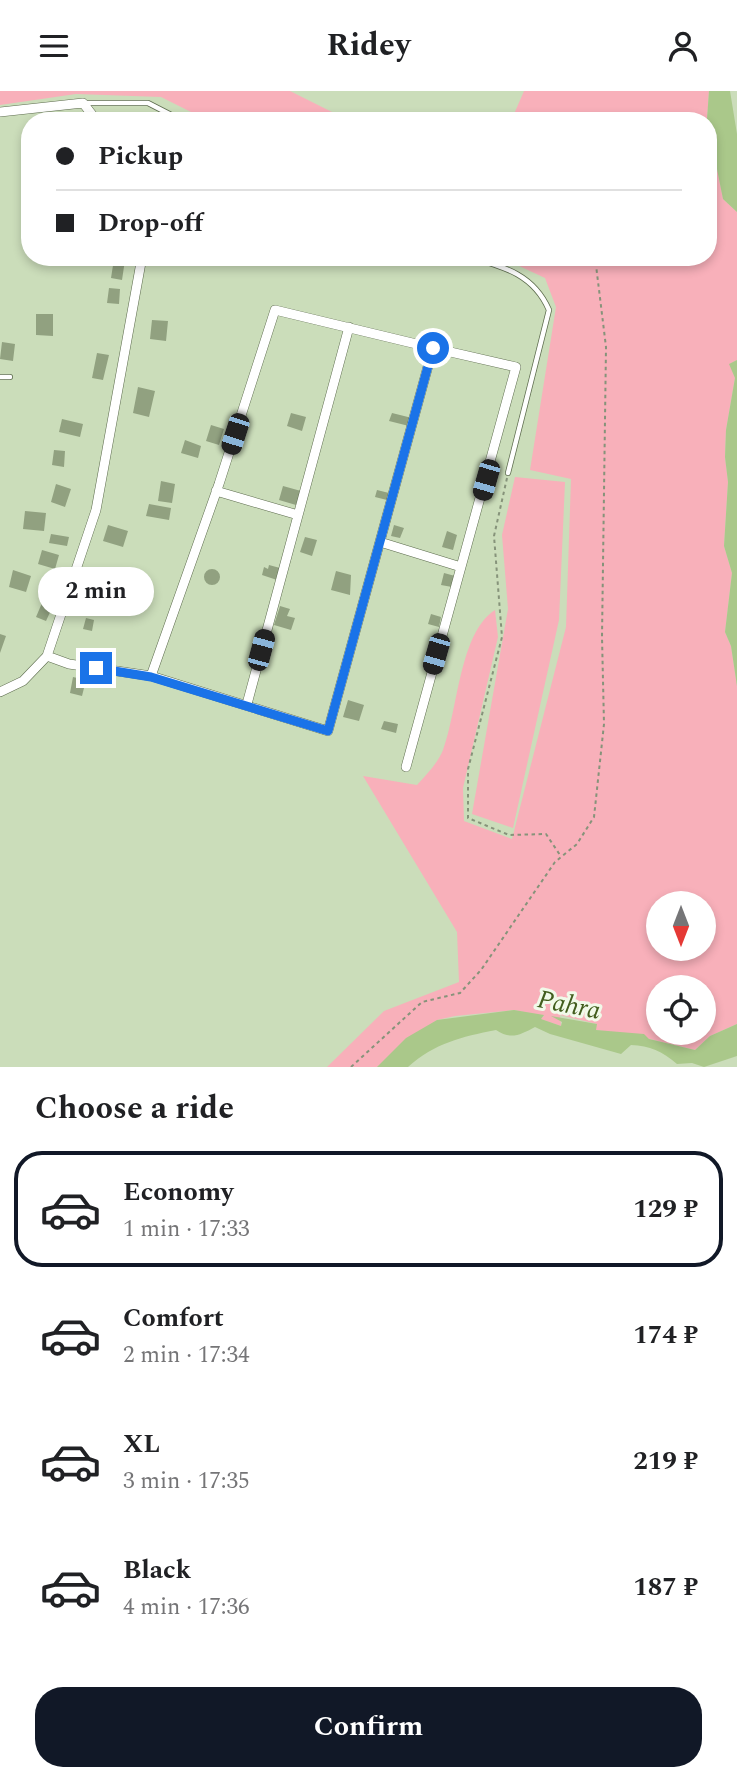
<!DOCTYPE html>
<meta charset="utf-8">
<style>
:root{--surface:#fff;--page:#f6f6f6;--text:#202124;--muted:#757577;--line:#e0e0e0;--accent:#111827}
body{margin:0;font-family:Spectral,serif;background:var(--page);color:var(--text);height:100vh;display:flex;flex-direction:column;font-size:26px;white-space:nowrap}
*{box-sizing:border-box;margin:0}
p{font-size:23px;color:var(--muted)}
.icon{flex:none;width:38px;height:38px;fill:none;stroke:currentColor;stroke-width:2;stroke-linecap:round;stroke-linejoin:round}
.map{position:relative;height:976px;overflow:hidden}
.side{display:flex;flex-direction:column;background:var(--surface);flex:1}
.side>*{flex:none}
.top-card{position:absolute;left:21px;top:21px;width:696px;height:154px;border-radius:28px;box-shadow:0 4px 10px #0003;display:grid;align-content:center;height:154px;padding:0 35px;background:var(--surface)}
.needle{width:46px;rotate:180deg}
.fabs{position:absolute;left:646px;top:800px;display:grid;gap:14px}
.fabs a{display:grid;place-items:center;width:70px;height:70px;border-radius:50%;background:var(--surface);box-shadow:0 4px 10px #0003;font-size:35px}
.end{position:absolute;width:32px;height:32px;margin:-16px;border:9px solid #1a73e8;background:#fff;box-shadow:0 0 0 4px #fff}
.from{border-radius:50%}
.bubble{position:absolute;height:49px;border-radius:24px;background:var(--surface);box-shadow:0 4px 10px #0003;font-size:23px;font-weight:700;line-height:49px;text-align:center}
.car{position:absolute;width:21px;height:42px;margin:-21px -10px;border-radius:9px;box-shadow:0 0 5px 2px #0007;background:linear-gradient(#222 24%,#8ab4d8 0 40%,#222 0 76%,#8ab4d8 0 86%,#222 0)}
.top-card b{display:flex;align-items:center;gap:24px;height:66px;font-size:26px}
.top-card b+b{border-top:2px solid var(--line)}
.top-card i{width:18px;height:18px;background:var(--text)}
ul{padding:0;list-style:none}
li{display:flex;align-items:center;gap:21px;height:116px;margin:0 14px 10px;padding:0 21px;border:4px solid transparent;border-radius:28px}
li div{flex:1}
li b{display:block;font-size:26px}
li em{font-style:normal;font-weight:700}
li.current{border-color:var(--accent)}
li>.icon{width:63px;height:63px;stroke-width:1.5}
h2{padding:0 35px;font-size:32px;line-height:84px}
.primary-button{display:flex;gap:14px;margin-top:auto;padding:14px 35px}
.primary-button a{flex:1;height:80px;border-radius:28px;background:var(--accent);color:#fff;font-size:28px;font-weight:700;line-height:80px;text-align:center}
header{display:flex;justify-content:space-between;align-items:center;height:91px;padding:0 35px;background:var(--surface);font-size:32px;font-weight:700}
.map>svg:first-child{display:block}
.green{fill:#f8b0ba;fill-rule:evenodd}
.water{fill:#aac88a}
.building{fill:#91a180}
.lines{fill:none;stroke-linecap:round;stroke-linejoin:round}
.lane-casing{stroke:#5d6c4e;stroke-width:6}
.street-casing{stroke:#5d6c4e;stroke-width:10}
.path{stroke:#86937a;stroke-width:2;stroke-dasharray:3.5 3.5;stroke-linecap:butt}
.lane{stroke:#fff;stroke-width:4.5}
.street{stroke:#fff;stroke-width:9}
.route{stroke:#1a73e8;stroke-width:9}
.labels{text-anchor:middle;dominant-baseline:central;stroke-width:6;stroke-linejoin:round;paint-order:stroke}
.water-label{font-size:26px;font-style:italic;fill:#425d1d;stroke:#f1fae9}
</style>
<header><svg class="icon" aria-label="menu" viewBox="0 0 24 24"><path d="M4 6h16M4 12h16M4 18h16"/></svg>Ridey<svg class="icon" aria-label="person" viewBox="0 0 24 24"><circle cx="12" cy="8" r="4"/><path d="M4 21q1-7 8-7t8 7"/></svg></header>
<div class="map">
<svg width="737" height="976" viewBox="0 0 737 976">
<rect width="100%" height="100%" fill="#cbddba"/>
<!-- green -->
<path class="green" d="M0,0H290L350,30H209L161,6L76,3L0,14Z
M524,0H709L707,30H511Z
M709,36L723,108L737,121V269L730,273L735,287L726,339L725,366L728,391L724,455L732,482L725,541L731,555L737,595V933L710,945L695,959L629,943L595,939L597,933L560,924L561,935L540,928L544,925L514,919L455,925L437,929L377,976H327L384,920L459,891L457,841L363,685L417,694C426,684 438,672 443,659C458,620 459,542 495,519L498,546L463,697L464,730L512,748L566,536L571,388L530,379L556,216L545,187L500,166H709ZM658,812H704V858H658ZM658,896H704V942H658Z
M515,386L565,391L559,529L513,737L472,723L508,518L502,444Z"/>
<!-- water -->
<path class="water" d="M709,0H730L737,43V121L723,108L707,28Z
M737,269V595L731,555L725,541L732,482L724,455L728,391L725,366L726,339L735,287L729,273Z
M514,919L544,924L541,928L561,935L562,931L551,925L597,933L596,939L644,943L649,948L695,959L710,945L737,933V965L704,976L692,972L677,973C662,960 650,955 631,954L621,963L550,943L535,936C520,944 511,949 496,939C461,946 435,952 408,976H377L406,947L437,929Z"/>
<!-- building -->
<path class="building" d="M23,111H30V124H24Z
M114,168L125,169L122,189L111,187Z
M109,197L120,198L119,213L107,212Z
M36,223H53V245L36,244Z
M152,229L168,230L166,250L150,248Z
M2,251L15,253L13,270L0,268Z
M97,262L109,264L103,289L92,287Z
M138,296L155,300L149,326L133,322Z
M291,322L306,326L302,340L287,335Z
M392,322L412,327L409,335L389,330Z
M62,328L83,333L80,346L59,341Z
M211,334L224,338L219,354L206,350Z
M185,349L201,355L198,367L181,362Z
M54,359L65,360L64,376L52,374Z
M161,390L175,393L172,412L158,410Z
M56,393L71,398L65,416L51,411Z
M283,395L301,400L296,414L279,409Z
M377,399L389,402L387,409L375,406Z
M149,413L171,417L169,429L146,425Z
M25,420L46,422L44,440L23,438Z
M108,434L128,440L123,456L103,450Z
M394,434L404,437L400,447L391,445Z
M447,440L457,444L453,459L442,456Z
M51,443L69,446L67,455L49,452Z
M305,446L317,449L312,465L300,461Z
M42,459L59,464L55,478L38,473Z
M269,474L280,477L277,489L262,484L264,476L268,478Z
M204 486a8 8 0 1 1 16 0a8 8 0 1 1-16 0Z
M13,479L31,485L26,501L9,496Z
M336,480L351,484L350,504L331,499Z
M444,482L455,485L452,496L441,494Z
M42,512L52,517L46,530L36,526Z
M280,515L290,518L287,525L295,527L291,539L274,534Z
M431,523L441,526L439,536L428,533Z
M86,527L94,529L92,540L83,538Z
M0,543L6,545L0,562Z
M73,586L86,589L82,605L70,602Z
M348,609L364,614L359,630L343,626Z
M384,630L398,633L396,642L381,638Z"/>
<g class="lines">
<defs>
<path id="lane" d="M83,12H148L183,30
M470,166C505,176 534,184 549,219L508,382
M0,286H10"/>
<path id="street" d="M0,21L83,12L97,30
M216,400L298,424
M380,451L461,476
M47,565L69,573L151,585L219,393L275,219L433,257L328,640L151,585
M0,601L23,590L47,565L96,419L142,166
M247,613L349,236
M406,676L516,276L433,257"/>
</defs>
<!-- lane casing -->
<use href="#lane" class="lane-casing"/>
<!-- street casing -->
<use href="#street" class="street-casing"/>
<!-- path -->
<path class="path" d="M507,387L494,445L502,546L468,678V727L509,744L546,743L560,764
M351,976L422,911L460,902L481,879L555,771L577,753L594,726L604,633L602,546L606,256L595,166"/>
<!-- lane -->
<use href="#lane" class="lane"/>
<!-- street -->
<use href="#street" class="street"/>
</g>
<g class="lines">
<!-- route -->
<path class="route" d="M96,577L151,586L328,640L433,257"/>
</g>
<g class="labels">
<!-- water labels -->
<g class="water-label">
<text transform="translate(569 914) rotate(11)">Pahra</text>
</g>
</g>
</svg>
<div class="fabs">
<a><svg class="needle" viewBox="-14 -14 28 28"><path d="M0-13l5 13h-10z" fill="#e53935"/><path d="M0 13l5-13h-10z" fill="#757577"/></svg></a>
<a><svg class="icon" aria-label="locate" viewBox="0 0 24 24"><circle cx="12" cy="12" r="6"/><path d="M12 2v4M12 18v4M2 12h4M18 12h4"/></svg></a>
</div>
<i class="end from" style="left:433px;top:257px"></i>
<i class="end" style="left:96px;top:577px"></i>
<div class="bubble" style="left:38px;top:476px;width:116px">2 min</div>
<i class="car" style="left:235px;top:343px;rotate:198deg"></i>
<i class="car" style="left:486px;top:389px;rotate:196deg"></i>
<i class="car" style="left:261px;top:559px;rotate:15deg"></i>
<i class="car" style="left:436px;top:563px;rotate:196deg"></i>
<div class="top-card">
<b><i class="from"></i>Pickup</b>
<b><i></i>Drop-off</b>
</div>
</div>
<section class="side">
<h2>Choose a ride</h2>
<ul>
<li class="current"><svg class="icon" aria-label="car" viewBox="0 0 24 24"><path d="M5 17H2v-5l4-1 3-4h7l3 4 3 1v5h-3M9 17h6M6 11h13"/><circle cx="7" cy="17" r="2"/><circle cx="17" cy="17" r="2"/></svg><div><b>Economy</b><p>1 min · 17:33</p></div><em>129 ₽</em></li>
<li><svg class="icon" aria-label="car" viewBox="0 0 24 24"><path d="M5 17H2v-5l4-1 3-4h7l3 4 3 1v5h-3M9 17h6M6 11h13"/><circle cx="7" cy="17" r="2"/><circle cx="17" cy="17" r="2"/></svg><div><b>Comfort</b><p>2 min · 17:34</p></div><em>174 ₽</em></li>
<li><svg class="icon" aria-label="car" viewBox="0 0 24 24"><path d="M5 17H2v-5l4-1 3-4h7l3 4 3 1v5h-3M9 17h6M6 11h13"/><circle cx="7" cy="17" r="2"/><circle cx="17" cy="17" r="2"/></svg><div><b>XL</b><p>3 min · 17:35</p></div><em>219 ₽</em></li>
<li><svg class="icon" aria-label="car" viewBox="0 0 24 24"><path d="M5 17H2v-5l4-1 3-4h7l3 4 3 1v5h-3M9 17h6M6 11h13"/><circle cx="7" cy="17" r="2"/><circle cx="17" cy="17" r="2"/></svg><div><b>Black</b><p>4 min · 17:36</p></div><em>187 ₽</em></li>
</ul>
<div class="primary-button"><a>Confirm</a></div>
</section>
